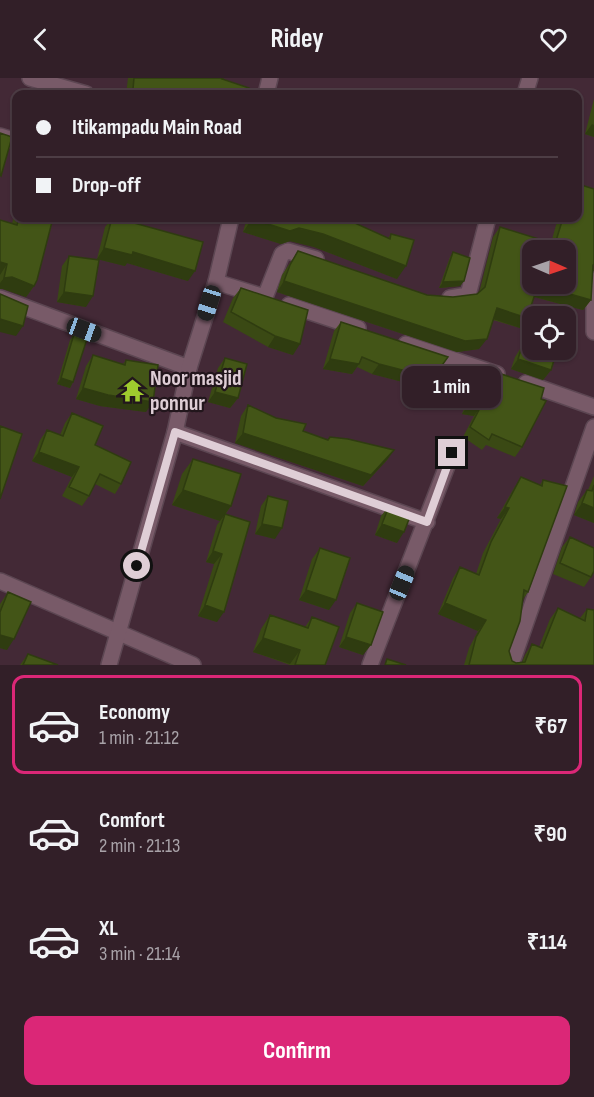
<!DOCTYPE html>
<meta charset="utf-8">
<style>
:root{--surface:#321f28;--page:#3a2730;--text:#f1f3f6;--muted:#a8a2a8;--line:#4d3d45;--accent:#db2777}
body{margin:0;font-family:"Sofia Sans Condensed",sans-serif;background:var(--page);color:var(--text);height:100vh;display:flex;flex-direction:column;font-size:22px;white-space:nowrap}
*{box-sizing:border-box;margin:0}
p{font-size:20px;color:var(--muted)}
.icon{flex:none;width:33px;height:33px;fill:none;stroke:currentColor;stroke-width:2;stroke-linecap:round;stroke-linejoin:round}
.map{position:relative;height:587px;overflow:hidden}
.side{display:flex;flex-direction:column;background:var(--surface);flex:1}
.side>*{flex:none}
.banner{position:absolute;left:12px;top:12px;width:570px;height:132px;border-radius:12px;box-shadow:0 2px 4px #0004,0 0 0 2px var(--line);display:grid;align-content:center;height:132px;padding:0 24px;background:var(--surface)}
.needle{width:39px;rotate:92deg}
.tools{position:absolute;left:522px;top:162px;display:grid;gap:12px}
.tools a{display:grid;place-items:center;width:54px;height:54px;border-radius:12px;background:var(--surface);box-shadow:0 2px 4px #0004,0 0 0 2px var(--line);font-size:30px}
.end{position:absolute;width:27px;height:27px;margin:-14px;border:8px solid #dfced6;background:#111;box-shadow:0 0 0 3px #111}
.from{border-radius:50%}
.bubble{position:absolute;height:42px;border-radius:12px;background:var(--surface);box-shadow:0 2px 4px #0004,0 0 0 2px var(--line);font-size:20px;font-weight:700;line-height:42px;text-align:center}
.car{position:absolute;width:18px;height:36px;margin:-18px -9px;border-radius:8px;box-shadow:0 0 4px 2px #0007;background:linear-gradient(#222 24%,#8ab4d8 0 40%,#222 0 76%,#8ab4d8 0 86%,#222 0)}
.banner b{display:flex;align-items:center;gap:21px;height:57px;font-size:22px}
.banner b+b{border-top:2px solid var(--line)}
.banner i{width:15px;height:15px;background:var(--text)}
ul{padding:10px 0 0;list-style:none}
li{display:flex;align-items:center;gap:18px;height:99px;margin:0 12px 9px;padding:0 12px;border:3px solid transparent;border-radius:12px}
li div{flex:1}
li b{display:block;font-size:22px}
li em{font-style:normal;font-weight:700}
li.current{border-color:var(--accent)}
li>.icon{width:54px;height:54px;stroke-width:1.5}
.action{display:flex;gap:12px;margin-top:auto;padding:12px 24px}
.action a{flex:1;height:69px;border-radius:12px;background:var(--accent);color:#fff;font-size:24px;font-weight:700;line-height:69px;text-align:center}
header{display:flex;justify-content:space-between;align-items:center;height:78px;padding:0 24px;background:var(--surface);font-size:27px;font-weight:700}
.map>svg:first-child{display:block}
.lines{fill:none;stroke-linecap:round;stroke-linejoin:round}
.street-casing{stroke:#5c4652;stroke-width:18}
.secondary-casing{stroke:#5c4652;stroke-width:18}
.street{stroke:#785a68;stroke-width:15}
.secondary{stroke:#785a68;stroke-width:15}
.wall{fill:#3a4914}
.shaded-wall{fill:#2f3c10}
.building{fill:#435517;stroke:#2f3c10;stroke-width:1.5;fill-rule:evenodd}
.route{stroke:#dfced6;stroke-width:8}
.labels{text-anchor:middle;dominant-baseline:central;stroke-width:4.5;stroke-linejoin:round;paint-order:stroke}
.poi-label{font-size:22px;font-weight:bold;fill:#dfced6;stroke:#22161c;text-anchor:start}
</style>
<header><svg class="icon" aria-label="back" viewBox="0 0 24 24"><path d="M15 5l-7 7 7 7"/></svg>Ridey<svg class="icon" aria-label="heart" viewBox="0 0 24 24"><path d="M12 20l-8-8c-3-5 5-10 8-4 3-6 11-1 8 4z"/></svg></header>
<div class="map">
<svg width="594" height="587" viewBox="0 0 594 587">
<rect width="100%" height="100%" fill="#432936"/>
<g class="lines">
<defs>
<path id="street" d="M30,0L86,16
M525,16L530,0
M0,58L16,63
M594,202V254
M216,204L258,217
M265,219L282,176L288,173L316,181
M0,220L189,290
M450,220L468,217L488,140
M289,227L358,250
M406,266L497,296
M526,305L594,329
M175,354L427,444
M0,503L193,587
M370,587L452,375
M511,587L594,349"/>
<path id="secondary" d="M266,16L270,0
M109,587L175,354L189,290L216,204L231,140"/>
</defs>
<!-- street casing -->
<use href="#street" class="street-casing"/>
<!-- secondary casing -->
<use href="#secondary" class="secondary-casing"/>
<!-- street -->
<use href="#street" class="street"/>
<!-- secondary -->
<use href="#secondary" class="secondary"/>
</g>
<!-- wall -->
<path class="wall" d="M128,0H223L222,1L247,16H126Z
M594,21V59L585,56Z
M16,129V140H53L34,208L26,219L3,211H0V142L12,146Z
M112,140L188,203L127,185L125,188L97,181L105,149Z
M247,140H334L344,143L346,141L388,160L391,156L397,201L314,169L290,163L281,166L243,154Z
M558,140H578L594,192L592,194L591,222L583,232L534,219L520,250L493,242L479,271L457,274L277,214L282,197L298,173L427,217L453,219L477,216L479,215L493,159L500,149L551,165Z
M453,174L464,203L460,208L439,210L450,179Z
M69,178L86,229L57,224L62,188Z
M241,210L293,277L268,269L223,244L233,220Z
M341,244L426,310L372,296L357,289L352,296L323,291L334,253Z
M74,256L73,304L70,310L57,306L70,262Z
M522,268L551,292L543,302L511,291L515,279Z
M93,277L123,286L126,282L146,334L100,328L76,321L86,288Z
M225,280L238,320L230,330L208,324L218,290Z
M480,289L522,369L515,379L486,367L482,372L463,359L474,338L462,336L474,305L473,299Z
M248,327L303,353L327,362L394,372L387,382L363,408L235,365L241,338Z
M72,335L121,406L115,416L95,406L89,418L82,428L62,418L72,399L32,383L40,362L47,352L60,357L65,345Z
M193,381L231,428L225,437L217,544L198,538L214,486L206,484L217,447L220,443L172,427L182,396Z
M594,398V445L574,437L578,424L587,412H588Z
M521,399L540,407L543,402L528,514L522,523L509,573L512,583L516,585L522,584L525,577L532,566L539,569L550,541L558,530L580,540L587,531L594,587H464L469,570L478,553L438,536L453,500L460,489L476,496L483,475L501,441L497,440L514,410Z
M268,418L275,461L255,456L261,428Z
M389,428L397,465L375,457L381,438Z
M570,459L591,499L584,509L553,496L562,469Z
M320,470L329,532L299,522L312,481Z
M8,514L7,572L0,570V526Z
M357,525L363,577L339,569L350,535Z
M270,537L305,549L312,539L325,587H290L253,574L261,551Z
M28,576L58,587H20Z"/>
<!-- shaded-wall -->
<path class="shaded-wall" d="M133,11L159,16H130Z
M592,46L594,47V59L585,56Z
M252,141L323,156L406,188L397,201L314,169L290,163L281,166L243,154Z
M104,170L133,174L195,193L188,203L127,185L125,188L97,181Z
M0,184L7,186L0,197Z
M12,199L34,208L26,219L3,211H0V205L4,200Z
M284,203L487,261L479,271L457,274L277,214Z
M464,203L460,208L439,210L443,204Z
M538,207L591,222L583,232L531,218Z
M64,214L93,218L86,229L57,224Z
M497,230L527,240L520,250L490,240Z
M0,241L23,248L16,258L0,254Z
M275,258L300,266L293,277L268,269Z
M448,279L426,310L372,296L379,286Z
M330,281L359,286L352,296L323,291Z
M518,281L551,292L543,302L511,291Z
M61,300L73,304L70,310L57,306Z
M83,310L153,324L146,334L100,328L76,321Z
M215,314L238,320L230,330L208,324Z
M469,326L481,328L474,338L462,336Z
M243,355L394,372L387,382L363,408L235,365Z
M39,374L79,389L72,399L32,383Z
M183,412L231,428L220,443L172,427Z
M582,425L594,430V445L574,437Z
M505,429L509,430L501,441L497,440Z
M262,446L282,450L275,461L255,456Z
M382,446L404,454L397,465L375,457Z
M213,473L222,476L214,486L206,484Z
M306,512L336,522L329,532L299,522Z
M445,525L486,542L478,553L438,536Z
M205,527L224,534L217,544L198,538Z
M0,557L14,561L7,572L0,570Z
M346,559L371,567L363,577L339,569Z
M263,560L300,572L290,586L253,574Z"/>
<!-- building -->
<path class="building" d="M134,0H223L222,1L249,10L247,16H159L133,11Z
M0,55L12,59L1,98L0,97Z
M578,106L594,111V186L593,187L591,222L538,207L527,240L497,230L487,261L465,263L284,203L290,187L298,173L427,217L453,219L477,216L485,209L500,149L555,166L563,140H578ZM532,172H566V206H532Z
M19,140H53L37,202L34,208L12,199L4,200L7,186L0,184V142L17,147Z
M112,140H116L203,164L195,193L133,174L132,177L104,170Z
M252,140H334L345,144L346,141L390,161L391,156L414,162L406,188L323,156L299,150L290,153L252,141Z
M453,174L470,180L464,203L443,204Z
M69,178L99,182L93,218L64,214Z
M241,210L308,232L300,266L275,258L231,234Z
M0,216L28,228L23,248L0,241Z
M341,244L448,279L433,300L379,286L362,279L359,286L330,281Z
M74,256L87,261L73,304L61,300Z
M532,263V272H557L551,292L518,281L522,268Z
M93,277L125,287L126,282L158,287L153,324L108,317L83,310Z
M225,280L247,286L238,320L215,314Z
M480,289L544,310L541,321L546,323L522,369L492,356L489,362L470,349L481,328L469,326L481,295Z
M248,327L276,340L306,346L303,353L328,362L330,359L348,361L394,372L371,397L243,355Z
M72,335L103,348L95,367L131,384L121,406L100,396L89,418L69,409L79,389L39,374L47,352L63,358Z
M0,348L22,356L0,421Z
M193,381L241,396L231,428L183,412Z
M521,399L542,408L543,402L567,408L528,514L524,512L520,543L509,573L512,583L516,585L525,584L532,566L542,570L558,530L585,543L587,531L594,532V587H469L476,559L486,542L445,525L460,489L479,497L491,464L509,430L505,429Z
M594,407V430L582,425L587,412L592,413Z
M268,418L288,423L282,450L262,446Z
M389,428L411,436L404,454L382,446Z
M225,436L250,444L224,534L205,527L222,476L213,473Z
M570,459L594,470V493L591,499L560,485Z
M320,470L350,480L336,522L306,512Z
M8,514L31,524L14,561L0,557V534Z
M357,525L383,534L371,567L346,559Z
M270,537L308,550L312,539L339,549L325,587H295L300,572L263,560Z
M28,576L58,587H23Z
M387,581L406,587H385Z"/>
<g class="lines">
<!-- route -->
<path class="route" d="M137,488L175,354L427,444L452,375"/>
</g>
<!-- icons -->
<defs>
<symbol id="temple-bare" viewBox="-9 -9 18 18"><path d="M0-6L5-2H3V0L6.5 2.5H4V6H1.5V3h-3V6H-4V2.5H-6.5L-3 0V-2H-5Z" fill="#9fca2e" stroke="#22161c" stroke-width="2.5" paint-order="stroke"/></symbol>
</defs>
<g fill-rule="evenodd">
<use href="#temple-bare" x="116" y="296" width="33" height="33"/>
</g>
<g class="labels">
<!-- poi labels -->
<g class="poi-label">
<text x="150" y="300">Noor masjid<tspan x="150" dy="25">ponnur</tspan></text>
</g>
</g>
</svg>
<div class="tools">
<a><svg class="needle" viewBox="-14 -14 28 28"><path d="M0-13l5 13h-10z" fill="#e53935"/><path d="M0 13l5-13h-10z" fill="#a8a2a8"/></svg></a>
<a><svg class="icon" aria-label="locate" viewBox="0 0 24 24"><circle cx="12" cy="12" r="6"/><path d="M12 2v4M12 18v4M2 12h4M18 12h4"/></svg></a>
</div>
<i class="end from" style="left:137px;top:488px"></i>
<i class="end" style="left:452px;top:375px"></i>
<div class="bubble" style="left:402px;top:288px;width:99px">1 min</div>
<i class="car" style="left:209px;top:225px;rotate:197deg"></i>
<i class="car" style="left:84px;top:252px;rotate:110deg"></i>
<i class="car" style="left:402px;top:505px;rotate:22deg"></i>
<div class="banner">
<b><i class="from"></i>Itikampadu Main Road</b>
<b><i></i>Drop-off</b>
</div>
</div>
<section class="side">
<ul>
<li class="current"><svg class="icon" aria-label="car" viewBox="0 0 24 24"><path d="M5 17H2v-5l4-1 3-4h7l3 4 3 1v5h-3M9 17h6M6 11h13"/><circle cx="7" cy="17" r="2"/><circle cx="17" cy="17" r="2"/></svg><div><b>Economy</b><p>1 min · 21:12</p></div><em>₹67</em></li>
<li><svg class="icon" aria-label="car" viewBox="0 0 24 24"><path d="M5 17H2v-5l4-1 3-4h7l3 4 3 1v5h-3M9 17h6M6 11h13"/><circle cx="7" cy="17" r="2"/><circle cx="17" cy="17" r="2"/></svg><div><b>Comfort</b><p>2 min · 21:13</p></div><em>₹90</em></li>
<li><svg class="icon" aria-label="car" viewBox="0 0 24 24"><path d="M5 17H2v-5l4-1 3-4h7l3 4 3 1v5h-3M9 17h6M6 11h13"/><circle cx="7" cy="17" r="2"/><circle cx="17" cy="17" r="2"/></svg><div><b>XL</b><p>3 min · 21:14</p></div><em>₹114</em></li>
</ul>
<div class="action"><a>Confirm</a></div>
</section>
